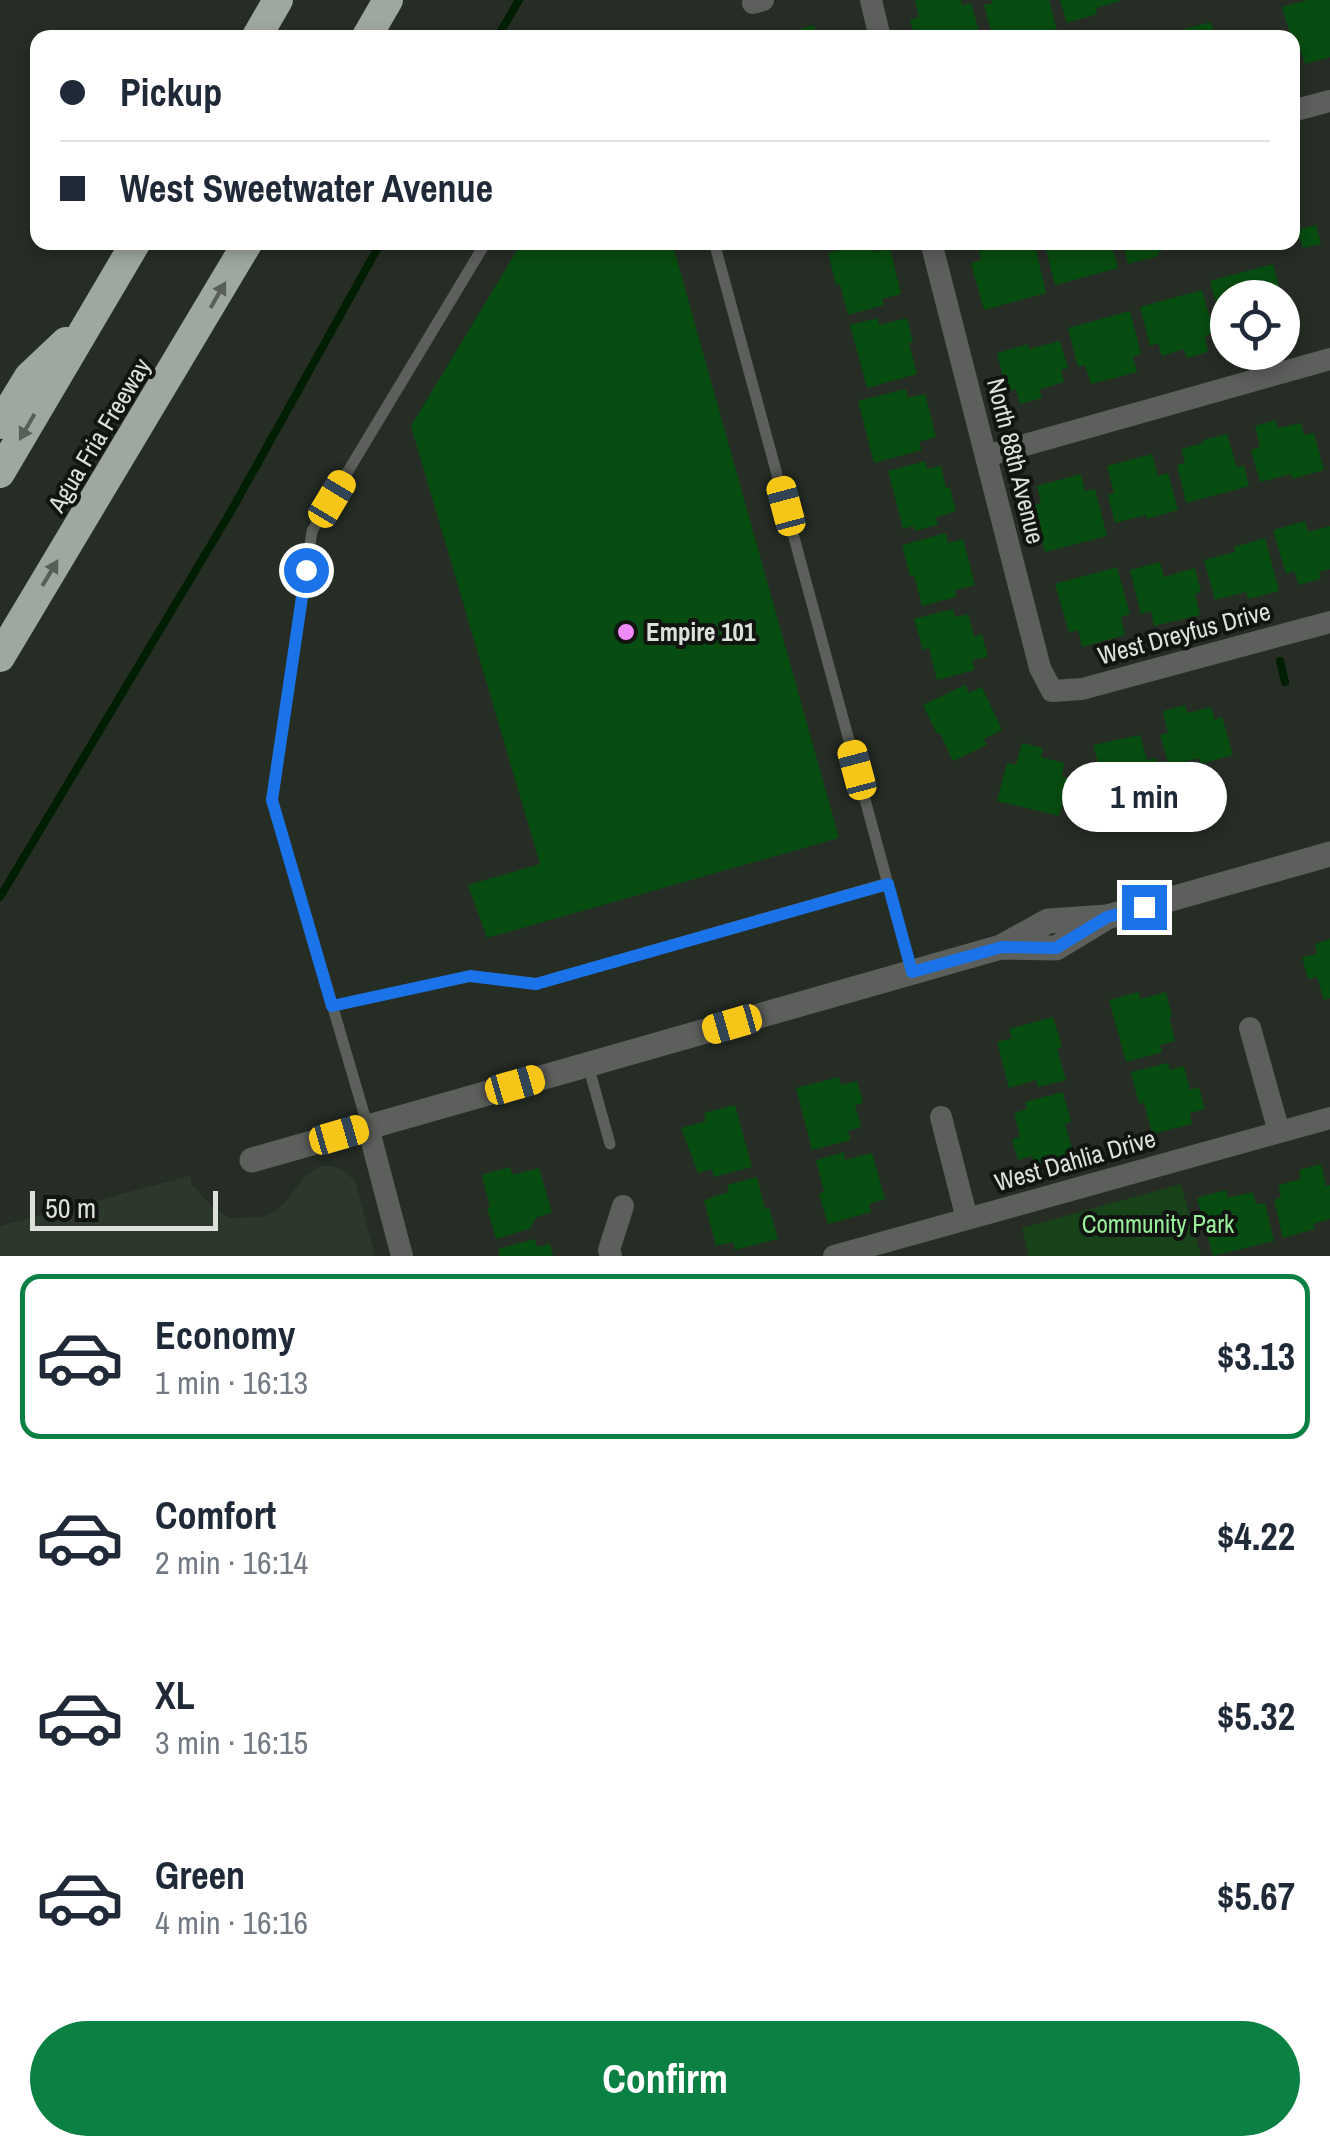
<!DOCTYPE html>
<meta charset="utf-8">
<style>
:root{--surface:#fff;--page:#f6f6f7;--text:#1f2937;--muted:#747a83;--line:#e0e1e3;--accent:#0b8043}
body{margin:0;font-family:"Archivo Narrow",sans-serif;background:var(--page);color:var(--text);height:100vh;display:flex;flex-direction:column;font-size:38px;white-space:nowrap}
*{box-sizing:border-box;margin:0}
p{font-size:32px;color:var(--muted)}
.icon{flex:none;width:55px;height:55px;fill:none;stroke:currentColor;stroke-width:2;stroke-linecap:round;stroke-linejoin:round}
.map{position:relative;height:1256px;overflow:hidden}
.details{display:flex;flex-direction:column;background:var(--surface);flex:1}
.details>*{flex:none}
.hud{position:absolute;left:30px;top:30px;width:1270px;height:220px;border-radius:20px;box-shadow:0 5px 15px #0003;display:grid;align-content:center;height:220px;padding:0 30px;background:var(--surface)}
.tools{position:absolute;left:1210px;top:280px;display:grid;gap:20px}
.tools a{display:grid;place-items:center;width:90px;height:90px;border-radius:50%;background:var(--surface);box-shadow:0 5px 15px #0003;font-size:50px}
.scale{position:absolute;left:30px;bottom:25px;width:188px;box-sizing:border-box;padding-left:10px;border:5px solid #dce1dc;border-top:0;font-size:28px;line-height:35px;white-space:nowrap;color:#dce1dc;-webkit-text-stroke:8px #111411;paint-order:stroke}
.end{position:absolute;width:45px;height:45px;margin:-22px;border:12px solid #1a73e8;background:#fff;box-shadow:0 0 0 5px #fff}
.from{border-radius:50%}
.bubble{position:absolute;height:70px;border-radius:35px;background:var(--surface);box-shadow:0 5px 15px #0003;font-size:32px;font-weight:700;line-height:70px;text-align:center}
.car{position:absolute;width:30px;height:60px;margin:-30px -15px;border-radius:12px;box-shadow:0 0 8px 2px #0007;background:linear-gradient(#f5c518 24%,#345 0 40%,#f5c518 0 76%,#345 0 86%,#f5c518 0)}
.hud b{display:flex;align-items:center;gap:35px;height:95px;font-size:38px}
.hud b+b{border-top:2px solid var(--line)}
.hud i{width:25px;height:25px;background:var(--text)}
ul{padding:18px 0 0;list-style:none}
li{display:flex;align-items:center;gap:30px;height:165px;margin:0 20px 15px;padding:0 10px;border:5px solid transparent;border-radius:20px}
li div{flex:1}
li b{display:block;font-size:38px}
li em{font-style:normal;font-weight:700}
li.on{border-color:var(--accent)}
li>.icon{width:90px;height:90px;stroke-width:1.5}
.cta{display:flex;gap:20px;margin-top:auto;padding:20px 30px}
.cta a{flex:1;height:115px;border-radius:60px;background:var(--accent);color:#fff;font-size:40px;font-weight:700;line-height:115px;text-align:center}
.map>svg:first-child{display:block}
.built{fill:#2d382d}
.green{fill:#18421a}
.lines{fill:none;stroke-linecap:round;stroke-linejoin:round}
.stream{stroke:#001f02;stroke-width:8}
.building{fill:#074c10}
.service{stroke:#5c5f5b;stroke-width:11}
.minor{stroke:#5c5f5b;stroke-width:22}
.tertiary{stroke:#5c5f5b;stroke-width:25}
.motorway{stroke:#9ea89e;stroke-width:30}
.oneway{fill:#585e58}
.route{stroke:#1a73e8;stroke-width:12}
.poi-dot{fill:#ef8bf7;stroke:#111411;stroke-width:4}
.labels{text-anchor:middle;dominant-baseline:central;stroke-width:8;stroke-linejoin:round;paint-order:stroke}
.street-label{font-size:25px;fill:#dce1dc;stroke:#111411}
.poi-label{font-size:25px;font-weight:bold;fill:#dce1dc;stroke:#111411;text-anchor:start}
.park-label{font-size:25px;fill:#9e9;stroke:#111411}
</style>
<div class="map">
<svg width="1330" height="1256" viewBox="0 0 1330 1256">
<rect width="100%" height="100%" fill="#262d25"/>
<!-- built -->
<path class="built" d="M322,1166H332L344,1171L355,1181L375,1256H0V1226L190,1176L192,1185L217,1211L231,1218L261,1217L275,1212L286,1201L305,1176Z"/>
<!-- green -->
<path class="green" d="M1181,1184L1201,1256H1029L1022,1228Z"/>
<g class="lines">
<!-- stream -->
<path class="stream" d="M497,38L519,0
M1280,661L1285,682
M0,897L230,513L381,242"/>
</g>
<!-- building -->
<path class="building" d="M915,0H961L962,6L971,3L981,38H915L910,20L919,17Z
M992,0H1049L1058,34L1046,38H993L984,5L993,3Z
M1060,0H1120V1L1096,8L1097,14L1067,23Z
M1308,0H1330V57L1305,64L1299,46L1294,47L1282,7Z
M1211,22L1215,38H1159V36Z
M814,25L816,35L834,30L836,38H773Z
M1316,225L1321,244L1303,248L1297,230Z
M522,242H672L839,838L487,938L468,885L540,864L411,426Z
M873,242L875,252L890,248L901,294L882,299L884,305L848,315L840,284L836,285L828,253Z
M977,242H1023L1024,249L1035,246L1046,293L984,310L971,263L981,260Z
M1044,242H1111L1118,268L1055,285Z
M1122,242H1186L1187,244L1158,252L1159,256L1128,264Z
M1273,264L1282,298H1228V327L1223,328L1210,281Z
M1202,290L1214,333L1205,336L1208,352L1187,358L1184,349L1162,356L1158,343L1150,346L1140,307Z
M1130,311L1141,354L1133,357L1137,372L1091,384L1085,365L1078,367L1068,328Z
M878,318L879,325L907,318L913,342L909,343L917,374L867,388L850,325Z
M1060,341L1068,368L1061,370L1064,382L1040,389L1042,398L1020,404L1016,389L1007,392L997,353L1028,344L1029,349Z
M906,389L908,398L925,394L936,437L919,442L922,450L874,463L858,401Z
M1275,420L1278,428L1301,423L1304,435L1314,433L1324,470L1292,479L1291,474L1260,482L1251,450L1260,447L1255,426Z
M1227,434L1237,468L1244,465L1249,486L1186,503L1177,465L1185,463L1181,449L1204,443L1203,440Z
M1152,454L1158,476L1168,473L1178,510L1147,519L1146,515L1115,523L1108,495L1114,493L1107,466Z
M925,461L927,469L941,466L946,488L950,487L956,511L936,517L938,525L915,531L913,526L903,529L888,471Z
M1081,474L1085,491L1095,489L1107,536L1045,552L1032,506L1041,503L1037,486Z
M1305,521L1308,532L1330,526V569L1319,572L1321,579L1299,585L1294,571L1286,574L1273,530Z
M946,533L948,543L963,539L975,585L955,590L956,597L922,606L914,575L910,576L902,545Z
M1265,538L1279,591L1248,599L1246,592L1215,600L1204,560L1235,552L1234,547Z
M1160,562L1164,577L1195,568L1201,592L1195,594L1200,615L1154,626L1151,611L1141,614L1130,570Z
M1117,567L1130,614L1121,617L1125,635L1082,647L1078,630L1069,633L1055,584Z
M953,609L955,617L968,614L974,637L982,634L988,657L972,660L975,670L937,680L929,648L923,650L914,619Z
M965,685L969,693L982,687L1002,730L984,739L987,745L953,761L940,733L937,734L923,705Z
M1185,705L1187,713L1211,707L1215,720L1222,717L1233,755L1201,764L1199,758L1169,766L1160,735L1168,733L1163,711Z
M1140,735L1147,760L1156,758L1161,784L1100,800L1095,781L1103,779L1093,745Z
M1022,743L1043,748L1041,757L1064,763L1062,777L1069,778L1059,816L997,801L1007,763L1016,765Z
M1330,939V998L1324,1000L1317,977L1308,979L1302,957L1317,954L1315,944Z
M1139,992L1140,999L1166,992L1172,1017H1169L1175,1041L1160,1045L1163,1052L1126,1062L1109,1000Z
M1053,1017L1062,1047L1057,1049L1066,1080L1038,1087L1036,1080L1009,1088L997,1042L1012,1038L1009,1029Z
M1168,1063L1170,1070L1184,1066L1190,1090L1199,1087L1205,1109L1190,1113L1192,1124L1152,1134L1144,1103L1139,1104L1131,1072Z
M839,1077L841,1085L857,1081L863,1103L855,1105L861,1127L848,1131L851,1140L812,1150L796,1088Z
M1063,1092L1071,1122L1065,1124L1074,1156L1034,1165L1032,1156L1018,1160L1012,1139L1020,1137L1014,1113L1027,1109L1025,1102Z
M735,1105L752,1167L714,1177L712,1169L698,1173L681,1128L706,1121L704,1113Z
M844,1152L845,1160L872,1153L885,1199L869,1204L871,1212L828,1224L819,1194L824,1192L816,1160Z
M1321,1164L1326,1186L1330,1185V1219L1313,1224L1315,1229L1283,1238L1274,1200L1281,1197L1278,1185L1301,1179L1299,1170Z
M510,1167L513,1175L539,1168L552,1213L537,1217L531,1226L532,1228L496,1239L487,1208L490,1207L482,1175Z
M757,1177L765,1209L769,1208L778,1239L735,1250L733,1242L716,1246L704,1200L729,1192L727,1185Z
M1226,1190L1228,1198L1253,1192L1256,1204L1265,1203L1274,1241L1213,1256L1197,1198Z
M535,1239L537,1247L550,1244L553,1256H500L498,1249Z"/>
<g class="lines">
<!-- service -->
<path class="service" d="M714,242L912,973
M332,1006L470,976L536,984L888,883
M588,1065L610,1144
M368,1127L272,800L312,531L486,242"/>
<!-- minor -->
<path class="minor" d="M871,0L880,38
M753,3L763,0
M1292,111L1330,101
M931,242L1040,668L1052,691L1082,689L1330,622
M986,456L1330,359
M1250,1028L1279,1132
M941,1117L967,1219
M368,1127L402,1256
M611,1256L609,1250L623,1206
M834,1256L1330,1118"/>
<!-- tertiary -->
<path class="tertiary" d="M1001,947L1056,948L1104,919
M252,1160L1001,947L1048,921L1107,917L1330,854"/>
<!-- motorway -->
<path class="motorway" d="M256,38L278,0
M366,38L388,0
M0,424L29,377L66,342
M0,473L136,242
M0,657L248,242"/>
</g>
<!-- one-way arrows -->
<defs><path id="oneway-solid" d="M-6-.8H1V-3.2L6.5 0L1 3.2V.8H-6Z" transform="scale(2.5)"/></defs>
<g class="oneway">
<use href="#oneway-solid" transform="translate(218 295) rotate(-60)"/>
<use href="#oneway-solid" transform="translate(27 427) rotate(120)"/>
<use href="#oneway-solid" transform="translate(50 573) rotate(-59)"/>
</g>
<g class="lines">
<!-- route -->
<path class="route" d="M306,570L272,800L332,1006L470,976L536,984L888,884L912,972L1002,947L1056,948L1107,917L1144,907"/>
</g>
<!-- markers -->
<circle class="poi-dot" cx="626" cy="632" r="10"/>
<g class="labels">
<!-- street labels -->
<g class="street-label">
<text transform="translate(99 435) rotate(-59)">Agua Fria Freeway</text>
<text transform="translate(1016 461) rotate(76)">North 88th Avenue</text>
<text transform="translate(1184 633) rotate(-15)">West Dreyfus Drive</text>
<text transform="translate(1075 1160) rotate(-16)">West Dahlia Drive</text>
</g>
<!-- poi labels -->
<g class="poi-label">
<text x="646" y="632">Empire 101</text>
</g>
<!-- park labels -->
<g class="park-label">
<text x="1158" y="1224">Community Park</text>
</g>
</g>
</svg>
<div class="tools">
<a><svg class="icon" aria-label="locate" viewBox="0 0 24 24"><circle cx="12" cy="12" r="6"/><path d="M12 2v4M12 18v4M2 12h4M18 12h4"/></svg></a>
</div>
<div class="scale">50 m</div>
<i class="end from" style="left:306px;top:570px"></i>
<i class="end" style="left:1144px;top:907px"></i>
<div class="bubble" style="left:1062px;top:762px;width:165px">1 min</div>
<i class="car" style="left:332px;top:499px;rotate:31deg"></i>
<i class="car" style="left:786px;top:506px;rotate:345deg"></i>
<i class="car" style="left:857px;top:770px;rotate:345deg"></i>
<i class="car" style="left:732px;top:1024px;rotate:254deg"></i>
<i class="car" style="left:515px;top:1085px;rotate:74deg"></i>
<i class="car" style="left:339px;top:1135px;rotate:74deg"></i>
<div class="hud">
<b><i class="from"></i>Pickup</b>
<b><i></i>West Sweetwater Avenue</b>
</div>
</div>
<section class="details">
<ul>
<li class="on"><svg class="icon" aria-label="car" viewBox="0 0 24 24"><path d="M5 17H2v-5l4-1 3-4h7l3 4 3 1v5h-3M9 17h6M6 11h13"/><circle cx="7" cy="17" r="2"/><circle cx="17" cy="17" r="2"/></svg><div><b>Economy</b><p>1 min · 16:13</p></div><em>$3.13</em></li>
<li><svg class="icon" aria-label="car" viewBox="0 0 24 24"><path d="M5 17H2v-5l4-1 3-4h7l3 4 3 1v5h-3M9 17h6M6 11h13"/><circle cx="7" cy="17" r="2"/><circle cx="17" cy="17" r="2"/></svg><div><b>Comfort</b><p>2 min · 16:14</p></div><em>$4.22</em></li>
<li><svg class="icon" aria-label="car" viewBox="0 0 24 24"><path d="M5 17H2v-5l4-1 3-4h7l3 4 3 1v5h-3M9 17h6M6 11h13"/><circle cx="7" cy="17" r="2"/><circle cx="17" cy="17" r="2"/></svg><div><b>XL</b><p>3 min · 16:15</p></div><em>$5.32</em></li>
<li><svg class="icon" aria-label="car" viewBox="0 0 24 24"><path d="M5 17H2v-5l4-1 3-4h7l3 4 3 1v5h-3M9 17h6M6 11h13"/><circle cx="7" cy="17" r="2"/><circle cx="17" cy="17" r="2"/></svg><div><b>Green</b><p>4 min · 16:16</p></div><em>$5.67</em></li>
</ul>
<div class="cta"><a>Confirm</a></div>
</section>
